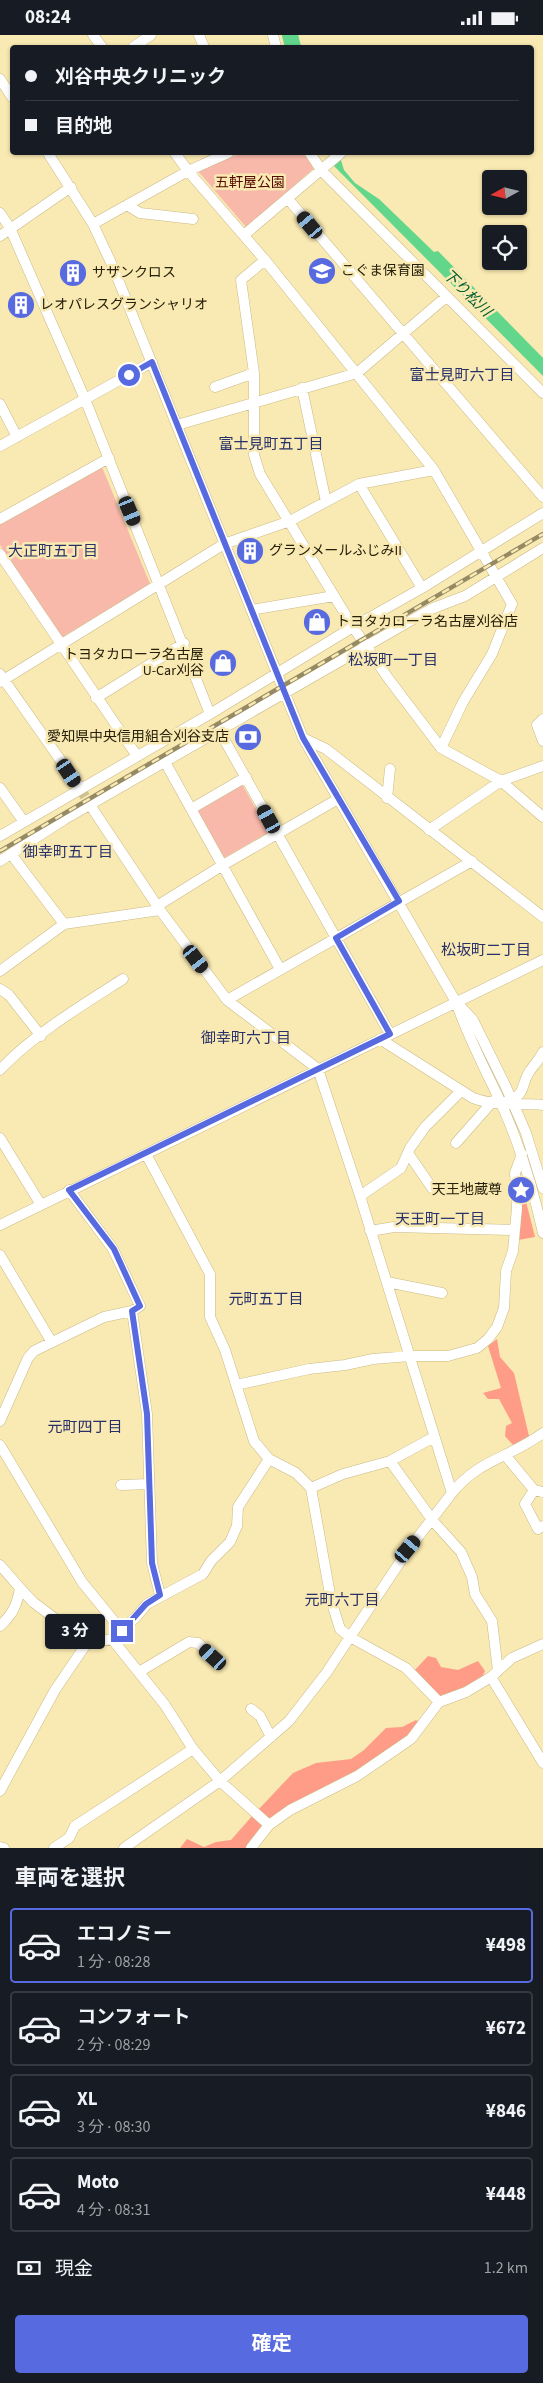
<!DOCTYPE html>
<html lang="ja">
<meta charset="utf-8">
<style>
:root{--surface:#171b24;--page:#20242c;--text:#f1f3f6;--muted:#9ea1a6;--line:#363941;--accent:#586ae0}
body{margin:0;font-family:"Source Sans 3","Noto Sans JP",sans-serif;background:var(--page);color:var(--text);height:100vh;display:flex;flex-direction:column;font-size:19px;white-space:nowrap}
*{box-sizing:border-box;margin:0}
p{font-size:16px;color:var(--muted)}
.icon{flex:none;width:28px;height:28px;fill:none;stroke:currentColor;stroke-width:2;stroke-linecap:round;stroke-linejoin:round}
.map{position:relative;height:1813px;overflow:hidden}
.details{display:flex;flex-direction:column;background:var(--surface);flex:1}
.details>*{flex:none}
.guide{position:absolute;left:10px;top:10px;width:524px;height:110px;border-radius:5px;box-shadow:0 1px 4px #0004;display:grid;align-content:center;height:110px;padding:0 15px;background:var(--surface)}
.needle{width:32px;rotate:262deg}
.controls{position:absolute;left:482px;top:135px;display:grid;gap:10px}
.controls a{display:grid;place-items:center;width:45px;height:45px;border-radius:5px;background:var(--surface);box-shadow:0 1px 4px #0004;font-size:25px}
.end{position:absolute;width:22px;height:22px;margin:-11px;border:6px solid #586ae0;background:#fff;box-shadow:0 0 0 2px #fff}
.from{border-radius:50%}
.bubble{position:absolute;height:35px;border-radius:5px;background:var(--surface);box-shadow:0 1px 4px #0004;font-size:16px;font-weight:700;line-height:35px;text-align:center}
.car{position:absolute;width:15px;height:30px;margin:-15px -8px;border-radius:6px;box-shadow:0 0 4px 1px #0007;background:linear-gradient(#222 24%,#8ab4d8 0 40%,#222 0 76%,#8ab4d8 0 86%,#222 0)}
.guide b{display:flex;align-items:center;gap:18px;height:48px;font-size:19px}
.guide b+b{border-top:1px solid var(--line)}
.guide i{width:12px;height:12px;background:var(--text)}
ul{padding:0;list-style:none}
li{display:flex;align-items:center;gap:15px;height:75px;margin:0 10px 8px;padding:0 5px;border:2px solid var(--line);border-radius:5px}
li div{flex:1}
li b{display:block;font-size:19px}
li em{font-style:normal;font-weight:700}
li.on{border-color:var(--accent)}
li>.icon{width:45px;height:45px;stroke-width:1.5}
h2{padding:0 15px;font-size:22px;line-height:60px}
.pay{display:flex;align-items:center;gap:12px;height:55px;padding:0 15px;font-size:19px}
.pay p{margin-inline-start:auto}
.primary-button{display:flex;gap:10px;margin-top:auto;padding:10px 15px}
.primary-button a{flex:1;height:58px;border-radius:5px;background:var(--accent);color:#fff;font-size:20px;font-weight:700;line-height:58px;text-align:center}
.status{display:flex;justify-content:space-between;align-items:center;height:35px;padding:0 25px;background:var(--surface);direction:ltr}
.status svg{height:14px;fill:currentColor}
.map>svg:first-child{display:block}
.green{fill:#f8b8aa}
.forest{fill:#fe9c87}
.water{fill:#62d78c}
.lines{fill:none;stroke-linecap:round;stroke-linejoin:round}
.river{stroke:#62d78c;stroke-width:16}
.minor-tunnel{stroke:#cfc190;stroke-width:10;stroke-dasharray:10 5;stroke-linecap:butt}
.minor-casing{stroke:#caba85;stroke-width:11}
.minor{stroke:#fff;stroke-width:10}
.rail-casing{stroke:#958a63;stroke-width:4.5}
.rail{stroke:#f9e9b2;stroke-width:2.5;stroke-dasharray:8;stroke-linecap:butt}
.route{stroke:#586ae0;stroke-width:6}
.labels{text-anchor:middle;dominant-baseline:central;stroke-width:5;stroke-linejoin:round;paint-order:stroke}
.park-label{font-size:14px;fill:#550900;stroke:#f9e9b2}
.poi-label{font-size:14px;fill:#26200a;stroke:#f9e9b2;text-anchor:start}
.water-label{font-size:15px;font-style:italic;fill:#046031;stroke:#f9e9b2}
.neighbourhood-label{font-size:15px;fill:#273069;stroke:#f9e9b2}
</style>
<div class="status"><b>08:24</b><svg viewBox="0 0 49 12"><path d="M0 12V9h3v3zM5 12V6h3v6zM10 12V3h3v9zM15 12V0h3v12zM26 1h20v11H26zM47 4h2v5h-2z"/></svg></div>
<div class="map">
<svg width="543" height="1813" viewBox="0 0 543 1813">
<rect width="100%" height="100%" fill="#f9e9b2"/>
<!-- green -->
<path class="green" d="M241,118H303L314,133L246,192L198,136Z
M102,432L150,549L62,602L0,510V487Z
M242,749L269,797L224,823L197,775Z"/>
<!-- forest -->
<path class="forest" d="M521,1147L535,1202L518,1205V1148Z
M497,1304L500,1322L514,1338L529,1401L513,1410L505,1401L506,1391L512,1388L499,1364H488L483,1358L501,1353L488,1311Z
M428,1621L436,1623L441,1632L458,1635L478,1626L485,1636L481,1645L440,1664L413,1637Z
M416,1685L420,1688C393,1725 311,1763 269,1787L257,1776L293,1738L316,1728L351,1724L364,1715L386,1693L402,1692Z
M253,1780L265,1791L248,1813H180L187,1804L204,1812L216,1807L231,1805Z"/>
<!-- water -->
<path class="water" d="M340,122L344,135L355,148L379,164L434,217L438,216L543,323V341L332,129Z"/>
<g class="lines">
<!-- river -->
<path class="river" d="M290,0L293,12"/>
<!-- minor-tunnel -->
<path class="minor-tunnel" d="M80,753L90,770"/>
<defs>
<path id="minor" d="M93,0L102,12
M199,0L204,12
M273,0L276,12
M133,12L151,0
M0,44L12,62
M48,118L93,189L113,232L303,703L456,967C468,1002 485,1034 501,1068C520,1110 533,1153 543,1198
M175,118L188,136L265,225L434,435
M310,118L321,135L543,358
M288,164L543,462
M127,170L140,178L193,184
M0,178L10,193L85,364L210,679
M93,189L188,136L228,118
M244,200L341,118
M0,201L71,152
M265,225L241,245L254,338V420L260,439L353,592L388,643L441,713L501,746L543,782
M215,352L254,338
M302,353L326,467
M0,369L17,402
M177,390L357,338L446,262
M0,411L152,327
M359,449L422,553
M0,484L109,423
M0,519L137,721
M251,575L334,561
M0,639L80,753
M0,647L224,509L290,486L359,449L434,435L512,569L492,619L463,667L441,713
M96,663L184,608
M543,684L537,690L543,706
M220,697L390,999
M303,703L326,714L543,882
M165,727L280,934
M0,753L24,787
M387,763L390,734
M90,770L160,875L227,965L318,1034L360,1161L452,1458C478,1425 511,1422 543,1398
M191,774L246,742
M429,795L501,746L543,731
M0,801L210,679L353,592L422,553L543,478
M11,819L64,889
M0,826L65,784L431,574L465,561L543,513
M157,871L223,830L338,764
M0,936L64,889L160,875
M0,954L9,960L41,1001
M227,965L472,826
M458,969L473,985L506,1052L526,1098L543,1153
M380,1004L473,1063C494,1071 520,1068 543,1070
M0,1035C31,1001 84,969 123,944
M507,1066C527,1059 520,1052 529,1037C534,1030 539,1025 543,1017
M0,1103L41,1170
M456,1108L493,1066
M408,1118L432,1153
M146,1119L210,1239V1282L225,1315L254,1406L269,1424L296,1438L311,1453L331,1565L340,1594L350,1602L408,1515L452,1458
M360,1161L401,1133L410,1113L425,1092L461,1056
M0,1190L543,925
M370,1196L394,1192L515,1195
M0,1220L51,1306
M387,1247L442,1258
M132,1276L147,1379L152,1528L160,1560
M236,1350L309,1334L345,1330L373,1324L410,1321H448L477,1313L488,1304L497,1292L504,1273L506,1236L513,1216L517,1173L515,1138L522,1119
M0,1386L28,1323L34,1316L104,1282L132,1276L140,1271L113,1214L69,1155
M0,1410L82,1547L122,1596
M505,1420L534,1455L543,1457
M390,1426L434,1402
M121,1450L149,1449
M311,1453L343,1439L390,1426L433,1486L461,1517L472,1542L475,1559L492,1586L498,1636
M534,1455L525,1469L538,1494L543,1491
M0,1530L20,1553C17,1570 13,1579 0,1591
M112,1604L165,1670L193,1714L220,1746L269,1790
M87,1608L112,1604L136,1582L147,1569L203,1539L211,1526L230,1507L237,1491L238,1472L269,1424
M139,1637L189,1607L198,1608L213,1622
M491,1642L543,1728
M251,1674L260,1681L271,1702
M0,1756L55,1655L87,1608L33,1567L20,1553
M0,1812L4,1813
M54,1813L69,1803L75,1791L193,1714
M124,1813L220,1746L289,1686L327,1637L350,1602L406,1633L439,1667
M251,1813L269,1790L290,1775L357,1741L411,1704L439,1667L466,1657L491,1642L512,1623L543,1609"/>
</defs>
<!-- minor casing -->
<use href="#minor" class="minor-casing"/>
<!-- minor -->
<use href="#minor" class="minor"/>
<defs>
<path id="rail" d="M0,816L543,499"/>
</defs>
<!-- rail casing -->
<use href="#rail" class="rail-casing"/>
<!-- rail -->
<use href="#rail" class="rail"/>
</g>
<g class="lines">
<!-- route -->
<path class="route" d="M122,1596L146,1569L160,1560L152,1528L147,1379L132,1276L140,1271L114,1214L69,1155L390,999L336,903L399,866L303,703L152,327L129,340"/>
</g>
<!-- icons -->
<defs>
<symbol id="school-disc" viewBox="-11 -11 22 22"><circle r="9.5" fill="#586ae0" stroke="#f9e9b2"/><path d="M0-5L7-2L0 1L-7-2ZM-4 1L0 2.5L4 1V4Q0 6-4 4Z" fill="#fff"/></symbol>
<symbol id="building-disc" viewBox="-11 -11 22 22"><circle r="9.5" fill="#586ae0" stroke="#f9e9b2"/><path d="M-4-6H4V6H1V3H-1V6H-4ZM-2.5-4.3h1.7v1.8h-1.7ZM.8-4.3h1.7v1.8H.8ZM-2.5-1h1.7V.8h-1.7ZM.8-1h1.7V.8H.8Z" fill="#fff"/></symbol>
<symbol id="shop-disc" viewBox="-11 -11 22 22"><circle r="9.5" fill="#586ae0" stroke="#f9e9b2"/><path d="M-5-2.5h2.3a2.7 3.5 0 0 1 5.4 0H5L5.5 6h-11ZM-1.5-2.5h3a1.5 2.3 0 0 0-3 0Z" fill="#fff"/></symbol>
<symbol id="bank-disc" viewBox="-11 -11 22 22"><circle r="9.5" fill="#586ae0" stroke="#f9e9b2"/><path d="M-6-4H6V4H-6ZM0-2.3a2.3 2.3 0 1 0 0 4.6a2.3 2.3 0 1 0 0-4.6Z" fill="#fff"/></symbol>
<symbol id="sight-disc" viewBox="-11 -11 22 22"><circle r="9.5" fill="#586ae0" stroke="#f9e9b2"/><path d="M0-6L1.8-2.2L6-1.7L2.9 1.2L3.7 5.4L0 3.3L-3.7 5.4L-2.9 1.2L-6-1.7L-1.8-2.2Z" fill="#fff"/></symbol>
</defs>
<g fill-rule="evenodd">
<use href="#school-disc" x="306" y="220" width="32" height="32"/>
<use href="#building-disc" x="57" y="222" width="32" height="32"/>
<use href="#building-disc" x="5" y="254" width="32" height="32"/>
<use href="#building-disc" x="234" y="500" width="32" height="32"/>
<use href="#shop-disc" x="301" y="571" width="32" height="32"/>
<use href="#shop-disc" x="207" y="612" width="32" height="32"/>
<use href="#bank-disc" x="232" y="686" width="32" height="32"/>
<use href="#sight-disc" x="505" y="1139" width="32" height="32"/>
</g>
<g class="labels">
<!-- park labels -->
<g class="park-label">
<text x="250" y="148">五軒屋公園</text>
</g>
<!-- poi labels -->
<g class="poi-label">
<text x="341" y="236">こぐま保育園</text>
<text x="92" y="238">サザンクロス</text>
<text x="40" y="270">レオパレスグランシャリオ</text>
<text x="269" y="516">グランメールふじみII</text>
<text x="336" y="587">トヨタカローラ名古屋刈谷店</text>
<text x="204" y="620" text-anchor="end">トヨタカローラ名古屋<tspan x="204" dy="16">U-Car刈谷</tspan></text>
<text x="229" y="702" text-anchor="end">愛知県中央信用組合刈谷支店</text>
<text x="502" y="1155" text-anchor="end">天王地蔵尊</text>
</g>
<!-- water labels -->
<g class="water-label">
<text transform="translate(467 258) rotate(44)">下り松川</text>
</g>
<!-- neighbourhood labels -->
<g class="neighbourhood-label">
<text x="462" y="340">富士見町六丁目</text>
<text x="271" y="409">富士見町五丁目</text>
<text x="53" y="516">大正町五丁目</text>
<text x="393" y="625">松坂町一丁目</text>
<text x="68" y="817">御幸町五丁目</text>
<text x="486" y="915">松坂町二丁目</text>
<text x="246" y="1003">御幸町六丁目</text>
<text x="440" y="1184">天王町一丁目</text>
<text x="266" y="1264">元町五丁目</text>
<text x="85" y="1392">元町四丁目</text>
<text x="342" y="1565">元町六丁目</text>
</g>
</g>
</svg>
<div class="controls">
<a><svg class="needle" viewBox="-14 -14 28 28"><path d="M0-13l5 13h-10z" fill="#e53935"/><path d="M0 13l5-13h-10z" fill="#9ea1a6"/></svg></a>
<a><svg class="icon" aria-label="locate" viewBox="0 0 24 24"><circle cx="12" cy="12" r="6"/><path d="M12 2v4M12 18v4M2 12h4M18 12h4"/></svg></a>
</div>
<i class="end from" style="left:129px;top:340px"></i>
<i class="end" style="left:122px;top:1596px"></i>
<div class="bubble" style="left:45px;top:1579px;width:60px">3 分</div>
<i class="car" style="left:310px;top:190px;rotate:320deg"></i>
<i class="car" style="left:130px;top:476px;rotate:157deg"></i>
<i class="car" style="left:69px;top:738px;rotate:146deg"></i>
<i class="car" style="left:269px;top:784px;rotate:331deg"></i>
<i class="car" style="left:196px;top:924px;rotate:143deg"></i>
<i class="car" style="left:408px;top:1514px;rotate:40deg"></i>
<i class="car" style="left:213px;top:1622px;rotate:312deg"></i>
<div class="guide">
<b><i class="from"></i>刈谷中央クリニック</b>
<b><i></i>目的地</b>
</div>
</div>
<section class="details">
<h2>車両を選択</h2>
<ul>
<li class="on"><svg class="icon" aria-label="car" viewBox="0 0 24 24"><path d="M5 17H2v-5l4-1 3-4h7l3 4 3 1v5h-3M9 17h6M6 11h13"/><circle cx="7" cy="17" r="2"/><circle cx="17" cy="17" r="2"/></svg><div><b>エコノミー</b><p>1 分 · 08:28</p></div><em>¥498</em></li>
<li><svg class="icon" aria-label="car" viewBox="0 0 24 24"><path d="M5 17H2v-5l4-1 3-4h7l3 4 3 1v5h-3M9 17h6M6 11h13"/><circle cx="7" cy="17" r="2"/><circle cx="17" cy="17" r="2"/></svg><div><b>コンフォート</b><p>2 分 · 08:29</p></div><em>¥672</em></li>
<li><svg class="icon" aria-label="car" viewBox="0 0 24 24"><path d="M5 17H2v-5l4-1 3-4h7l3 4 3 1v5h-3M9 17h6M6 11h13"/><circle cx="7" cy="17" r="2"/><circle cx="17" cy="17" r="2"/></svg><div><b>XL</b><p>3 分 · 08:30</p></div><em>¥846</em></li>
<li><svg class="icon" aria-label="car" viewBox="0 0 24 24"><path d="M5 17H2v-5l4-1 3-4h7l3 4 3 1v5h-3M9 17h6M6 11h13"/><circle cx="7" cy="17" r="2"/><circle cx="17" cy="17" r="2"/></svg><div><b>Moto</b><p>4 分 · 08:31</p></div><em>¥448</em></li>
</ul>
<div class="pay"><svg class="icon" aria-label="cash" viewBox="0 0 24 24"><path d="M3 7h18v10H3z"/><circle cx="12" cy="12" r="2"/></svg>現金<p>1.2 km</p></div>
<div class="primary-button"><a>確定</a></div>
</section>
